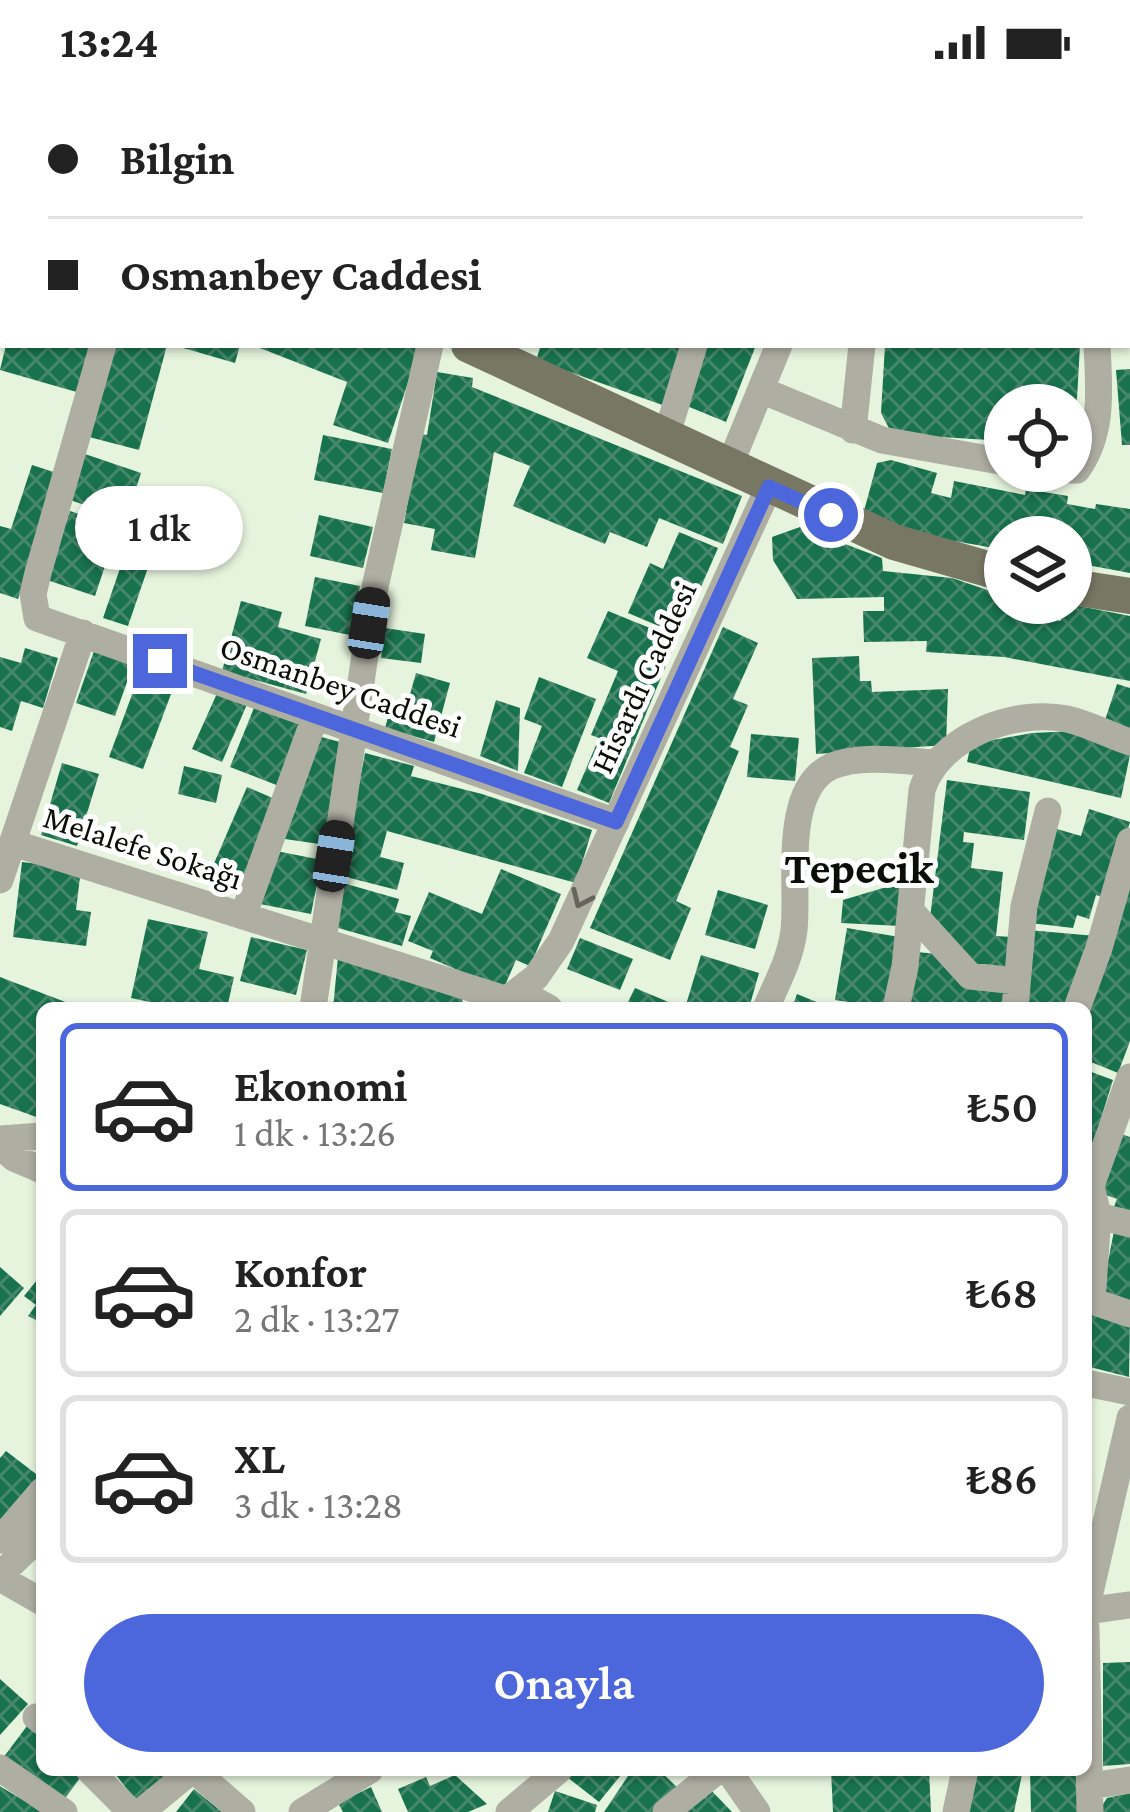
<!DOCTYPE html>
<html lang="tr">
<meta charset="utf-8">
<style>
:root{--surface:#fff;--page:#f6f6f6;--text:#222;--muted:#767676;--line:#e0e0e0;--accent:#4c66db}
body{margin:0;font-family:"Crimson Pro",serif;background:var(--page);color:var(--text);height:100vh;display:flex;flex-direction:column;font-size:45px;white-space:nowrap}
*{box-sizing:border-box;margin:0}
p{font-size:39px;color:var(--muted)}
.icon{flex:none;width:66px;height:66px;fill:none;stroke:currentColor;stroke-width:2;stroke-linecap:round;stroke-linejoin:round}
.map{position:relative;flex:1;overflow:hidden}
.details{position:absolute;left:36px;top:918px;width:1056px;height:774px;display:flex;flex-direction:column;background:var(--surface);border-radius:18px;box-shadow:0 3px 9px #0004}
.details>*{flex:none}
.hud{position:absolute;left:0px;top:0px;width:1131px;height:264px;box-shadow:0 3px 9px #0004;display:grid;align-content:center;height:264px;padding:0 48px;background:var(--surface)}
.buttons{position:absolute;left:984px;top:300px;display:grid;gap:24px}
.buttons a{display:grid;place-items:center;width:108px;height:108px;border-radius:50%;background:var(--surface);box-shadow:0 3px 9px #0004;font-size:60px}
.end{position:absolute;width:54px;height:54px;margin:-27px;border:15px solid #4c66db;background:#fff;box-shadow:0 0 0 6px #fff}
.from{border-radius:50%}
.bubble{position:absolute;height:84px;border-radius:42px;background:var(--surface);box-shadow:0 3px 9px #0004;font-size:39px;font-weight:600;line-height:84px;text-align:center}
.car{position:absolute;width:36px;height:72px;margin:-36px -18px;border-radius:15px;box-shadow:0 0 9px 3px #0007;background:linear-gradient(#222 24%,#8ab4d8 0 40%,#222 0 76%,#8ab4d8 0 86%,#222 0)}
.hud b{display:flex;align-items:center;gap:42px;height:114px;font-size:45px}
.hud b+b{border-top:3px solid var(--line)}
.hud i{width:30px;height:30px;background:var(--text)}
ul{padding:21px 0 0;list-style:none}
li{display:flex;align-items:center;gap:36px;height:168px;margin:0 24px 18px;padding:0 24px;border:6px solid var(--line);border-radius:18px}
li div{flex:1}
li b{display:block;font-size:45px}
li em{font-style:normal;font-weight:600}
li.active{border-color:var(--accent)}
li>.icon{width:108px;height:108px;stroke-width:1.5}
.action{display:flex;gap:24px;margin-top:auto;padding:24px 48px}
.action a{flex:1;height:138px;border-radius:72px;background:var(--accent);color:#fff;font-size:48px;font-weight:600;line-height:138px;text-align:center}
.status{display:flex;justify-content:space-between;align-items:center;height:84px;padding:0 60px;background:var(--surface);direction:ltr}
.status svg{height:33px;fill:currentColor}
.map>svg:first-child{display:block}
.building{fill:url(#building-cross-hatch)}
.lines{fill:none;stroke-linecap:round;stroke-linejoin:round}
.minor{stroke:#aeaea3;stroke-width:27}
.major{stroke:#787764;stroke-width:36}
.oneway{stroke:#64665d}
.route{stroke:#4c66db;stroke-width:15}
.labels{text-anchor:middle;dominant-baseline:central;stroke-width:10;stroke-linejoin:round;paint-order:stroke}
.street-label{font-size:33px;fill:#0a0e07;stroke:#fff}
.district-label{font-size:45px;font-weight:bold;fill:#0a0e07;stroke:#fff}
</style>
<div class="status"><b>13:24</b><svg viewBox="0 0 49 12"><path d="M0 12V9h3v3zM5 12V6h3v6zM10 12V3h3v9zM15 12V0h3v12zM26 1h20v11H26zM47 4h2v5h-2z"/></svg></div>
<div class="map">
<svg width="1130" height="1728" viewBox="0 0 1130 1728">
<defs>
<pattern id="building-cross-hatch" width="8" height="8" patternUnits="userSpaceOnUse" patternTransform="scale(3)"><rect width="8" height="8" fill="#18724d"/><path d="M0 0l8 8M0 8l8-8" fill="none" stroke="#47876c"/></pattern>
</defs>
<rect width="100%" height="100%" fill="#e6f4dd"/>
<!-- building -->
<path class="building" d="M6,261H94L80,309L0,286Z
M113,261H167L139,366L89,353Z
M173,261H240L235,279Z
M252,261H417L420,262L388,359L333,341L347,298Z
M541,261H690L668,323L536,276Z
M700,261H756L726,338L682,320Z
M885,261H1080L1076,333L1071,340V321H1005V357L892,350L881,329Z
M1130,285V361H1122L1116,286Z
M437,288L473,294L472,303L742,412L723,460L659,434L647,463L610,448L605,460L513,422L530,382L494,368L475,474L431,466L435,445L404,439L420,350L427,351Z
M323,351L392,365L383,409L314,396Z
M85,370L141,389L126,435L70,416Z
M891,376L937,389L931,409L951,414L954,397L1025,411L1026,405L1068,412L1067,420L1095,425L1096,420L1130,425V489L1071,478V453H1005V466L943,455L942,459L864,427L877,379Z
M32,381L60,390L18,515L0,509V442L11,445Z
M70,427L118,443L95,512L47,496Z
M319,431L373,443L363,484L310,472Z
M800,443L882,474L883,487L952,494L1005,512L1007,527L1061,537L1064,519L1130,532V597L1004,573L926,568L927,557L864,558L863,527H884V513L797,515L773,476L772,453Z
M679,448L718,464L680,551L628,529L650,479L663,485Z
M130,455L155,463L128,542L103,534Z
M315,493L360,502L350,551L305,542Z
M241,517L282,528L278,543L321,555L306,610L222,587Z
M608,527L677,555L609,719L577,706L599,654L591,651L618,587L587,574Z
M723,543L758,559L733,615L748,621L730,663L739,667L676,817L691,824L670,876L590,844Z
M385,544L425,550L421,579L381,574Z
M25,564L58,574L43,624L21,617L12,647L0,643V573L21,579Z
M94,567L133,581L115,632L76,619Z
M859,572L860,597H871L872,608L948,605L946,661L816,670L812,574Z
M140,589L174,602L143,685L109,673Z
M416,589L450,599L434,658L385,644L393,616L407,621Z
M539,593L596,615L562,703L524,689L542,642L524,635Z
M1117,600L1130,604V645L1104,639Z
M219,605L248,618L222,678L192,665Z
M496,616L520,624L518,687L480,672Z
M256,619L309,640L284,704L230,683Z
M1075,647L1130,671L1121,714L967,678L971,660L1032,649Z
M751,650L799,654L795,697L747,693Z
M314,651L340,658L326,761L278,754Z
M365,669L414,682L411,692L482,710L592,746L576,799L387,747L380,773L404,779L397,806L342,792Z
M62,679L99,690L77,762L41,751Z
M184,682L222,691L216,719L178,710Z
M947,696L1030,708L1024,756L964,748L963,758L974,759L971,784L1003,788L996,852L1012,853L1009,891L972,889L930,834Z
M247,703L282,718L242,813L206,798Z
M1089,725L1130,738L1107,815L1096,811L1089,835L1077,831L1073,844L1030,839L1057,745L1081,752Z
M271,766L322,776L311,830L260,820Z
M22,778L81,785L76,826L91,828L86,862L13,853Z
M1130,781V957L1118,989L1086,976V924Z
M501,785L561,810L530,882L516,876L503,906L430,874L433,867L408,857L429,808L482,830Z
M903,798L900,842L841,839L843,816Z
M343,799L399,815L395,828L411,832L402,862L331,842Z
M718,806L768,821L755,865L705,851Z
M148,835L208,848L199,885L234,893L227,924H178L131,914Z
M847,844L899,853L887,924L835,916Z
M1028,846L1096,852L1071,924H1022Z
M251,853L307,866L296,911L240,897Z
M580,854L633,875L620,906L567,885Z
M915,868L940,870L1010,899L1008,924H909Z
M701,871L759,889L749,924H685Z
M338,873L463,908L462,924H333Z
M0,893L68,919L66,924H42V1035L0,1020Z
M635,904L683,924H625Z
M797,910L831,924H792Z
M1086,986L1113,996L1087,1079H1086Z
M1118,1049L1130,1053V1135L1112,1128L1117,1115L1098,1108Z
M1115,1142L1130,1147V1223L1101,1213Z
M0,1183L24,1204L0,1232Z
M42,1190V1239L28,1232L36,1221L24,1212Z
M1086,1225L1130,1237L1129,1293L1086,1282Z
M6,1367L40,1393L0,1443V1374Z
M1130,1578V1680L1103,1682V1579Z
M0,1595L28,1620L0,1651Z
M27,1642L42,1654V1686H68L80,1694L63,1717L3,1674Z
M112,1686H181L138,1719Z
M572,1686H625L599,1718L567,1693Z
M632,1686H659L679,1705L656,1728H604Z
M831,1686H929L931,1728H833Z
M978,1686H1023L1014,1728H969Z
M1078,1686L1079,1728H1031L1030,1687Z
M455,1691L487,1720L468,1728H408L398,1705L426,1693L430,1702Z
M706,1701L732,1728H679Z
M0,1702L3,1704L43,1728H0Z
M371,1703L382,1728H343L338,1719Z
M194,1705L222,1728H176Z
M555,1707L597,1721L595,1728H548Z
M1130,1709V1728H1098L1107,1714Z"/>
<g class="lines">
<!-- minor -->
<path class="minor" d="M526,0L533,3
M724,0L731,3
M387,3L388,0
M601,3L602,0
M840,3L841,0
M1128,104H1130
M0,236L3,228
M103,261L38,489L33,510L37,534L616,738
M761,306L882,356L1005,378
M853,346L862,261
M666,353L694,261
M729,383L779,261
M1071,386H1077C1104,349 1099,305 1097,261
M13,759L508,916
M0,796L83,549
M911,827L970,892L1017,897
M243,832L315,633
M520,908L549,924
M313,924L375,503L430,261
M496,924L536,893L561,857L769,403
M766,924C777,899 791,873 794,846C799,801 781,705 832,682C861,670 903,677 934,679
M896,924L905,883L922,706C938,653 1015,624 1067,635C1089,640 1109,651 1130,658
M1015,924L1024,822L1048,727
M1077,924L1099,864L1130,757
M1130,993L1091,1102L1098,1131L1092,1217L1130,1230
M0,1055L42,1052
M0,1062L14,1074L42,1086
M1086,1129L1130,1140
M1086,1299L1130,1308
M0,1456L42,1407
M0,1491L27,1465L42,1442
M0,1494L42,1518
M1086,1526L1130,1334
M1086,1527L1130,1521
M1086,1544L1090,1728
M36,1633L42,1638
M0,1684L64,1728
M89,1686L131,1728
M194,1686L242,1728
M728,1686L757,1728
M1089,1702L1130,1696
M141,1728L192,1686
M302,1728L370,1686
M509,1728L559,1686
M666,1728L718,1686
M956,1728L965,1686"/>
<!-- major -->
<path class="major" d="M0,111H3
M469,261L894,458L1005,490
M1071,503L1130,512"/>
</g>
<!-- one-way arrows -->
<defs><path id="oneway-chevron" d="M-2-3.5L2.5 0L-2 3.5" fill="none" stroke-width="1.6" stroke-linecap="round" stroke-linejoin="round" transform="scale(3)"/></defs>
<use class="oneway" href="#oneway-chevron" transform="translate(581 815) rotate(114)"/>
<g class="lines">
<!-- route -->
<path class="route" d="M160,577L616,738L769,403L831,431"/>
</g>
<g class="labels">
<!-- street labels -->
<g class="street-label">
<text transform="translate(643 593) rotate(-65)">Hisardı Caddesi</text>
<text transform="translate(341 602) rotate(19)">Osmanbey Caddesi</text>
<text transform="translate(143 763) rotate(18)">Melalefe Sokağı</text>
</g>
<!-- district labels -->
<g class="district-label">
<text x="859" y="784">Tepecik</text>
</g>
</g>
</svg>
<div class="buttons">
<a><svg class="icon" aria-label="locate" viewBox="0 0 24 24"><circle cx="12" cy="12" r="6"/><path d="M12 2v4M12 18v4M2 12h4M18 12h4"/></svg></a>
<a><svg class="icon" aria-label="layers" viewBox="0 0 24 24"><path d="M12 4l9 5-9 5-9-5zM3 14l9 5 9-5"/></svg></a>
</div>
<i class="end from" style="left:831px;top:431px"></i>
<i class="end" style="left:160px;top:577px"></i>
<div class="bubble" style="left:75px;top:402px;width:168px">1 dk</div>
<i class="car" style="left:369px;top:539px;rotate:9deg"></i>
<i class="car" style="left:334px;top:772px;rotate:9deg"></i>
<div class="hud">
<b><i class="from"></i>Bilgin</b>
<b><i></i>Osmanbey Caddesi</b>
</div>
<section class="details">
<ul>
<li class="active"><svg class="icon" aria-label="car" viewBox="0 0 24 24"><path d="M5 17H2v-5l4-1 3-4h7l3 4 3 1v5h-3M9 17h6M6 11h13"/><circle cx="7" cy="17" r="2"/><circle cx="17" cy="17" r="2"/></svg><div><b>Ekonomi</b><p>1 dk · 13:26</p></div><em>₺50</em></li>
<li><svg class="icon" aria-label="car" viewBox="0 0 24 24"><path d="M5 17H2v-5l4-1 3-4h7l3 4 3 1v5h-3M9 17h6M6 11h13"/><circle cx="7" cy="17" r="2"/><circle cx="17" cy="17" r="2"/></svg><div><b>Konfor</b><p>2 dk · 13:27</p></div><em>₺68</em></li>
<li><svg class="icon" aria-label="car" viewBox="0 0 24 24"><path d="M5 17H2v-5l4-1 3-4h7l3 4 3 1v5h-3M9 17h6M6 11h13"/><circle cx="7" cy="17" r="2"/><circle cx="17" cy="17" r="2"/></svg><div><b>XL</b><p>3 dk · 13:28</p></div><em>₺86</em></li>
</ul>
<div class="action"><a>Onayla</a></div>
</section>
</div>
